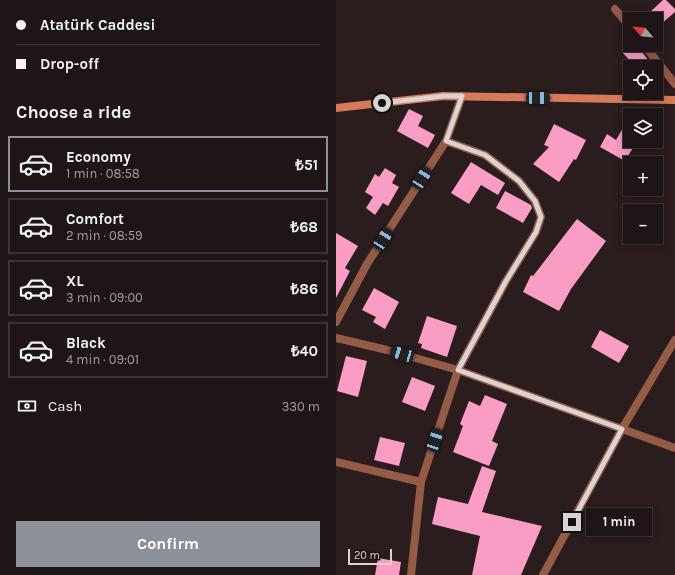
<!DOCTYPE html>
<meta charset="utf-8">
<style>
:root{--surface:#201516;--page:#281e1f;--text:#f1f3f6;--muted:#a29fa1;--line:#3d3435;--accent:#8c9099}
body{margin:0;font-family:Karla,sans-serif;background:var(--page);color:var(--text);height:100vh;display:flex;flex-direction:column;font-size:15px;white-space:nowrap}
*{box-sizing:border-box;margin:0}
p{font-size:13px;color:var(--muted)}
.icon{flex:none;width:22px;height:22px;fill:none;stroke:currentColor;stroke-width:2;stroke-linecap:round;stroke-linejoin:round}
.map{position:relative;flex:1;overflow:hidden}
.side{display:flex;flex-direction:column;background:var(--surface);width:336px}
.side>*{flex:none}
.guide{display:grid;align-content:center;height:88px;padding:0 16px;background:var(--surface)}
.needle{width:26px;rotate:297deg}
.fabs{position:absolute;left:287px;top:12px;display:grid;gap:8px}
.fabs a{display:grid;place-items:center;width:40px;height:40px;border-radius:0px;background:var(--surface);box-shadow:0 2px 10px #0003,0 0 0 1px var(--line);font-size:20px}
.scale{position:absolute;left:12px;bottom:10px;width:44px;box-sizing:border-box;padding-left:4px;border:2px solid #dcd2d2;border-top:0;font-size:11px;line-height:14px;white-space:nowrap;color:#dcd2d2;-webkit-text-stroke:3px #211314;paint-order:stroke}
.end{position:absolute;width:18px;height:18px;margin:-9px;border:5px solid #dcd2d2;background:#111;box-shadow:0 0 0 2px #111}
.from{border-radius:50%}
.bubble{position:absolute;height:28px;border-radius:0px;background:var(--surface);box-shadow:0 2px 10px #0003,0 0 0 1px var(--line);font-size:13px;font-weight:700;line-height:28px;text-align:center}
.car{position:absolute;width:12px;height:24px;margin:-12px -6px;border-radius:5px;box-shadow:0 0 3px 1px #0007;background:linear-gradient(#222 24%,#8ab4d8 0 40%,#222 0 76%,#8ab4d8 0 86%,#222 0)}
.guide b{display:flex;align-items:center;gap:14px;height:38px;font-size:15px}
.guide b+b{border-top:1px solid var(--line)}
.guide i{width:10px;height:10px;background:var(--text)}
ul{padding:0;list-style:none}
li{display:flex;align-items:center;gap:12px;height:56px;margin:0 8px 6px;padding:0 8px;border:2px solid var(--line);border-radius:0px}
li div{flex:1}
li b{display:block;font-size:15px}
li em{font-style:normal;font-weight:700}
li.active{border-color:var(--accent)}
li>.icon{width:36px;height:36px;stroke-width:1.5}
h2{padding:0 16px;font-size:18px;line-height:48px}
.pay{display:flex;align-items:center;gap:10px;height:44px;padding:0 16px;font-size:15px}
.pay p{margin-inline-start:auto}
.cta{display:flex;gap:8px;margin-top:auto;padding:8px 16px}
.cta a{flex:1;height:46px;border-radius:0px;background:var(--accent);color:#fff;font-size:16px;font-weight:700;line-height:46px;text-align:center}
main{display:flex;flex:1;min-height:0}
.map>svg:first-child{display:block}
.building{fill:#f99dc5}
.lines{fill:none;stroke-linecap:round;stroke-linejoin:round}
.street{stroke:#945b47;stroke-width:8}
.secondary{stroke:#d57a5b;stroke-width:8}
.route{stroke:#dcd2d2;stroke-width:5}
</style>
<main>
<section class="side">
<div class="guide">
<b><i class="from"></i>Atatürk Caddesi</b>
<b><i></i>Drop-off</b>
</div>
<h2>Choose a ride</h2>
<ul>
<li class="active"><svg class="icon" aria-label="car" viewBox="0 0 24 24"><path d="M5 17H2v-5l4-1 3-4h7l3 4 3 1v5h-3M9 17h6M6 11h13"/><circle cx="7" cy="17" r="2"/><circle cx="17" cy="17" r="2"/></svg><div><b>Economy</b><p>1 min · 08:58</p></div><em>₺51</em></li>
<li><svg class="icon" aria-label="car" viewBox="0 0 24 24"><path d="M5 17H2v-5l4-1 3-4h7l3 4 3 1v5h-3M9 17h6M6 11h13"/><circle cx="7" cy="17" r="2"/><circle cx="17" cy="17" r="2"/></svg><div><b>Comfort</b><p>2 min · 08:59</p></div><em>₺68</em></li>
<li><svg class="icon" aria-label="car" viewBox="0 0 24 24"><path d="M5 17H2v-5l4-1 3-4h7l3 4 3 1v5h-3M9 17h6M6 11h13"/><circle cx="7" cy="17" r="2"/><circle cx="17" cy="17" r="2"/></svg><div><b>XL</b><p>3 min · 09:00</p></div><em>₺86</em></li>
<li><svg class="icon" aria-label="car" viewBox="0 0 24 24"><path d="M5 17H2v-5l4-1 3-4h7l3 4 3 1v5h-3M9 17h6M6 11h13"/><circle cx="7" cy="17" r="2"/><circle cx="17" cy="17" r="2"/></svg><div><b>Black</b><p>4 min · 09:01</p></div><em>₺40</em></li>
</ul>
<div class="pay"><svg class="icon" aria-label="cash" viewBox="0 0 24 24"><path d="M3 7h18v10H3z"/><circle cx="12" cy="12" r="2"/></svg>Cash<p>330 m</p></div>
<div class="cta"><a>Confirm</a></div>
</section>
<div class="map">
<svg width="339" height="575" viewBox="0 0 339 575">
<rect width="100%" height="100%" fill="#2b1c1d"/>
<!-- building -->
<path class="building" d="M327,0H330L339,9V12L324,25L320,21V19H318L313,13Z
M295,45H300L318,67H300L287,53Z
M73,109L87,116L82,126L99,135L92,148L61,131Z
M294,116V141H301L289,161L264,147L271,134L280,140Z
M218,124L250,140L240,160L238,159L223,182L197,164L213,147L208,145Z
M135,162L169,183L162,195L145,185L133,204L115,193Z
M49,168L60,175L56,183L63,187L52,206L47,203L39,215L30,208L37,197L29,192L39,174L43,177Z
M169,191L195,205L196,208L187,223L160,208Z
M241,219L270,241L235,289L223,311L187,292L195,275L197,276Z
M0,233L22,246L9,268L14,271L0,298Z
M38,288L63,302L49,329L37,322L40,317L26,310Z
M91,316L121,326L111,357L85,348L86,344L82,343Z
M264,330L293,346L283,363L255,347Z
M10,356L31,361L22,397L1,391Z
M76,377L99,386L89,411L66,402Z
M149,395L171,404L156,441L162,444L153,466L117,452L127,426L124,424L133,401L144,406Z
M44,437L69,443L63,466L38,460Z
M146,466L160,471L146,512L206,526L185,575H136L144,536L96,524L102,497L132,504Z
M42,558L65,562L63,575H39Z"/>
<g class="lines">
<!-- street -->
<path class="street" d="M279,9L294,27
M308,45L339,84
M0,322L31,264L110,141L126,96
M0,338L51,350L122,370L339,448
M0,462L85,482
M75,575L85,482L122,370L170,281L200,232L205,217L199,201L183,181L149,155L110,141
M207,575L286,429L339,340"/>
<!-- secondary -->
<path class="secondary" d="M0,108L107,96L339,100"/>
</g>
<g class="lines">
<!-- route -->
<path class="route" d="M46,103L107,96H126L110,141L149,155L183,181L199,201L205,217L200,232L170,281L122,370L286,429L236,522"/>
</g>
</svg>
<div class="fabs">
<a><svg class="needle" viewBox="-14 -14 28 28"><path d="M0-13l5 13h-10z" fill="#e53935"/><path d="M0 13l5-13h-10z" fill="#a29fa1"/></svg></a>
<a><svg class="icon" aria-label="locate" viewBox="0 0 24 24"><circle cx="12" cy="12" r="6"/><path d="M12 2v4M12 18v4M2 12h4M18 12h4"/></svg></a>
<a><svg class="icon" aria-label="layers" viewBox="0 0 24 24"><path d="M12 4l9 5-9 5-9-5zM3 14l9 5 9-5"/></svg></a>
<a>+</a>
<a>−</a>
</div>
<div class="scale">20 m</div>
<i class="end from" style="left:46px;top:103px"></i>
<i class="end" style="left:236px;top:522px"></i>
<div class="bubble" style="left:250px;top:508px;width:66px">1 min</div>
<i class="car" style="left:202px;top:98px;rotate:91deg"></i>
<i class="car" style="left:86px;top:178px;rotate:33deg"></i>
<i class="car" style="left:47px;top:239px;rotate:33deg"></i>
<i class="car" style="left:66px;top:354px;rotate:286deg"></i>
<i class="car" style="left:99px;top:440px;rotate:18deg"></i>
</div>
</main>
